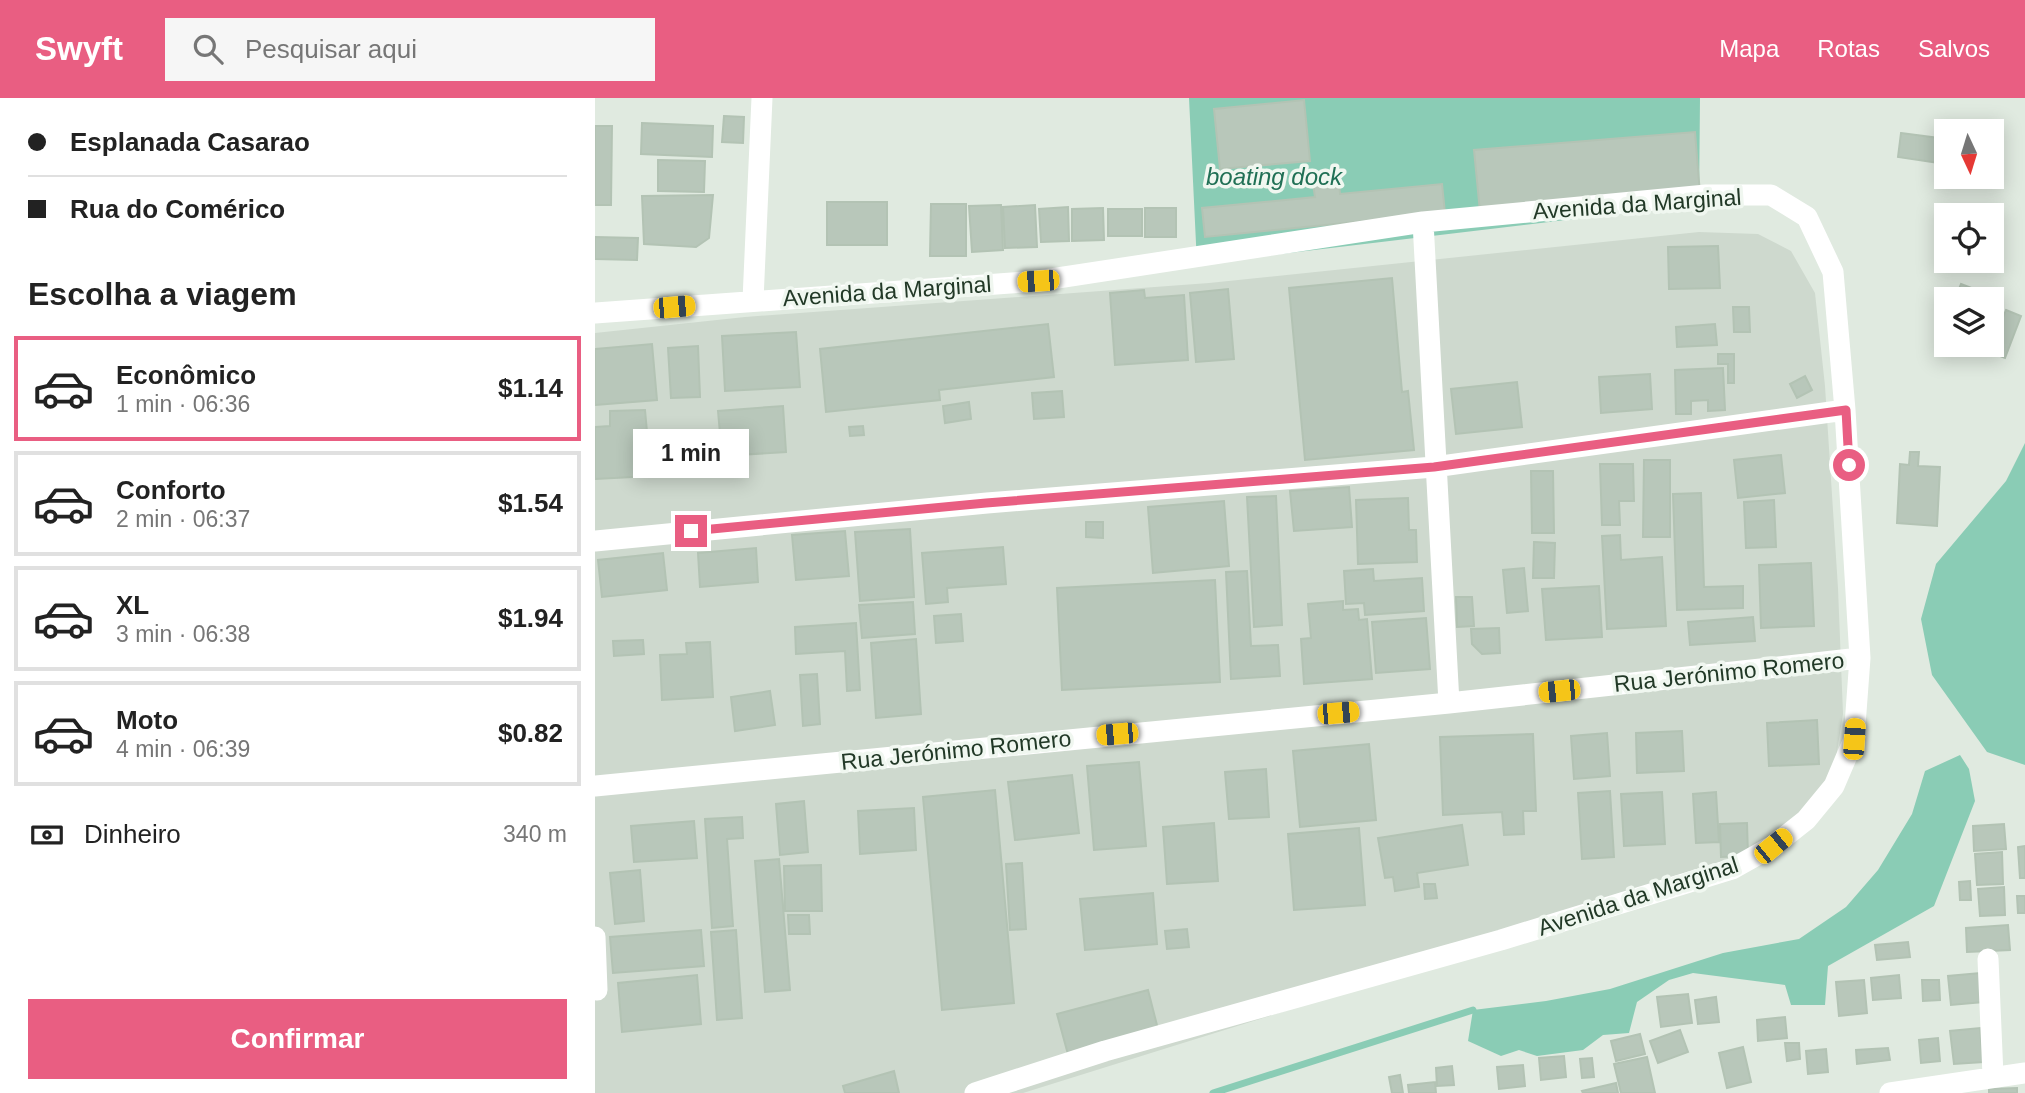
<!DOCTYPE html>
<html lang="pt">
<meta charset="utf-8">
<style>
:root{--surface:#fff;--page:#f6f6f6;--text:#222;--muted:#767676;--line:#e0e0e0;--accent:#e95e82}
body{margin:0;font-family:Arial,sans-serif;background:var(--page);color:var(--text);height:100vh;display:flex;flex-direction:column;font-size:26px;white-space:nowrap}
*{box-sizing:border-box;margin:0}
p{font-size:23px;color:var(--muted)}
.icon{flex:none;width:38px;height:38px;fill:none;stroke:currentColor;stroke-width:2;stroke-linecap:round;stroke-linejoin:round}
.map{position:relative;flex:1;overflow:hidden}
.sheet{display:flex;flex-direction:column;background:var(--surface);width:595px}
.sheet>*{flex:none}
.banner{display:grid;align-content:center;height:154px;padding:0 28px;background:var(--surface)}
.needle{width:46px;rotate:176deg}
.tools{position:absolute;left:1339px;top:21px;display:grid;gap:14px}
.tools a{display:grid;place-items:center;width:70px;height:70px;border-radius:0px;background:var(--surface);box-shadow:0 4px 18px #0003;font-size:35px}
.end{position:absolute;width:32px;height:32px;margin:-16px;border:9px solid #e95e82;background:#fff;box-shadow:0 0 0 4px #fff}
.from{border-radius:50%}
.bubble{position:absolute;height:49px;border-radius:0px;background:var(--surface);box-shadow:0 4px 18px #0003;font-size:23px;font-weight:600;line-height:49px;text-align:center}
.car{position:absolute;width:21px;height:42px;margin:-21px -10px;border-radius:9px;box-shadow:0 0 5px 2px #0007;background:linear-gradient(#f5c518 24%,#345 0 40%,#f5c518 0 76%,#345 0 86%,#f5c518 0)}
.banner b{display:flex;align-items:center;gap:24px;height:66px;font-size:26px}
.banner b+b{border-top:2px solid var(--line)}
.banner i{width:18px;height:18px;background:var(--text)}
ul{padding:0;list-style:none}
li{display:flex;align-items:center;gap:21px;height:105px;margin:0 14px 10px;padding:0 14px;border:4px solid var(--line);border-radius:0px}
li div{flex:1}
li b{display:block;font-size:26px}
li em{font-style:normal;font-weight:600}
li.selected{border-color:var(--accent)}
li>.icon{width:63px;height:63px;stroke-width:1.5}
h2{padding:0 28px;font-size:32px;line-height:84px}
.pay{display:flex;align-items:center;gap:18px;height:77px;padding:0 28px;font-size:26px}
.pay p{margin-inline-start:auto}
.button{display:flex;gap:14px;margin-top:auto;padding:14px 28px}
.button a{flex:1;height:80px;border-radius:0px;background:var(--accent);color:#fff;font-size:28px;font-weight:600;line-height:80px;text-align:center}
header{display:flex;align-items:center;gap:42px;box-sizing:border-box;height:98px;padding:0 35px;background:var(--accent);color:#fff}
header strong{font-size:33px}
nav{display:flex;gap:38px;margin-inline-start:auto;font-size:24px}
.search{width:490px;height:63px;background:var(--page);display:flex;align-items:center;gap:18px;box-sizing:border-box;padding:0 24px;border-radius:0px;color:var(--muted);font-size:26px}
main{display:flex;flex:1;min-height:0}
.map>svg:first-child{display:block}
.built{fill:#ced9ce}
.water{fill:#8accb5}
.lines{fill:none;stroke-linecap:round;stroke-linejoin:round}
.stream{stroke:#8accb5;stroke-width:7}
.building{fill:#b8c7ba;stroke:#b3c3b4;stroke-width:2}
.minor{stroke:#fff;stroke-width:21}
.route{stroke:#e95e82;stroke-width:9}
.labels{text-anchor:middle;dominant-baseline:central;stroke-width:7;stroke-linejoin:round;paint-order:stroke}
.street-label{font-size:23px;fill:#223927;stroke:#f0f7f0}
.water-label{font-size:24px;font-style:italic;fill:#207055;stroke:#f0f7f0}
</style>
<header>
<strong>Swyft</strong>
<div class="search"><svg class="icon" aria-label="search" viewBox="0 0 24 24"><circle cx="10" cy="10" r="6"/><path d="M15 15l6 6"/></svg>Pesquisar aqui</div>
<nav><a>Mapa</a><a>Rotas</a><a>Salvos</a></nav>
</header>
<main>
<section class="sheet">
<div class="banner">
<b><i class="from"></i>Esplanada Casarao</b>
<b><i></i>Rua do Comérico</b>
</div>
<h2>Escolha a viagem</h2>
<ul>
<li class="selected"><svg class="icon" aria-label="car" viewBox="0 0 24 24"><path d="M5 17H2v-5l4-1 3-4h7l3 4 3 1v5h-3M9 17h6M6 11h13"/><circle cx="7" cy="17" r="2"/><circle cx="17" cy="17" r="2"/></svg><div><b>Econômico</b><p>1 min · 06:36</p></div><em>$1.14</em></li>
<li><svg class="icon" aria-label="car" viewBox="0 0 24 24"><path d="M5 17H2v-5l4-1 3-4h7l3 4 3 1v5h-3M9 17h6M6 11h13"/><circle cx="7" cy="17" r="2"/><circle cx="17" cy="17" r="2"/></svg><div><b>Conforto</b><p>2 min · 06:37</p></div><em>$1.54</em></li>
<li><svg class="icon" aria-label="car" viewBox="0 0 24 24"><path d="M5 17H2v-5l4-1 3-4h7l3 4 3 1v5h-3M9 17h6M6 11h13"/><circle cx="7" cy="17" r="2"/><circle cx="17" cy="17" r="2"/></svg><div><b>XL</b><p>3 min · 06:38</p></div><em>$1.94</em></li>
<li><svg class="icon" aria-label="car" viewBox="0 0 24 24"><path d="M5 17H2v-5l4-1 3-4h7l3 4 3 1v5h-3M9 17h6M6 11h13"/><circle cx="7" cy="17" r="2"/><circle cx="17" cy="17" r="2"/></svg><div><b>Moto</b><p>4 min · 06:39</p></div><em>$0.82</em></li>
</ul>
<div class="pay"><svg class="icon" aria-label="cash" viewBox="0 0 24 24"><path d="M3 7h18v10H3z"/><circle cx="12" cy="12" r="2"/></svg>Dinheiro<p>340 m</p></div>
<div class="button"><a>Confirmar</a></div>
</section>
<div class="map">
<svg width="1430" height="995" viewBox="0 0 1430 995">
<rect width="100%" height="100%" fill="#e0eae0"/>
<!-- built -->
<path class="built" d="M1104,134L1163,136L1196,153L1220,195L1230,288L1243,490L1248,616L1238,679L1208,716L1132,775L428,995H0V235L150,219L614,185Z"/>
<!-- water -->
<path class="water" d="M594,0H1105L1104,106L602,166Z
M1430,345V667L1392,654L1337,577L1326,521L1341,466L1411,383Z
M1365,657L1374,671L1380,703L1339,808L1233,868L1230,907H1196L1190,887L1098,875L1074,882L1042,904L1034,935L1008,937L988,952L942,958L924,952L906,958L873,943L878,912L951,903L1015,891L1128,855L1204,841L1251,809L1283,772L1317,716L1330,673Z"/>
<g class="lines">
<!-- stream -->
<path class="stream" d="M618,995L878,912"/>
</g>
<!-- building -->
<path class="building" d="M709,2L715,63L625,71L619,11Z
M129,18L149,19L148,45L127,44Z
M47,25L118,28L117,59L46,56Z
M0,28H17L16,107H0Z
M1100,34L1105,96L885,114L879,52Z
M1306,35L1351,41V66L1303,59Z
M63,62L110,63L109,94L63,93Z
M744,84L745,96L847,86L850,115L610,139L607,110L720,99L718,86Z
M118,97L114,140L101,149L49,146L47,98Z
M232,104H292V147H232Z
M336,106H371V158H335Z
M406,107L408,152L377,154L374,108Z
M440,107L442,149L410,150L408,109Z
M473,109L474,143L446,144L444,111Z
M508,110L509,142L477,143V111Z
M550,110H581V139H550Z
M513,111H547V138H513Z
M0,139L43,140L42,162L0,161Z
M1123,148L1125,190L1074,191L1073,149Z
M797,180L807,294L813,293L819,352L710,362L694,190Z
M1366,186L1395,197L1394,201H1360Z
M633,191L639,261L601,264L595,195Z
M549,192L550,200L589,197L593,262L520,267L515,195Z
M1138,209H1154L1155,234H1139Z
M1411,212L1426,218L1410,260L1382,249L1396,247V229L1403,232Z
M453,226L459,279L344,292L345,302L231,314L225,251Z
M1120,226L1122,247L1082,249L1081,229Z
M201,234L205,289L130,293L127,238Z
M57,246L62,302L0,307V251Z
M103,248L105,299L76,300L73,250Z
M1123,256H1139V285H1133V266H1123Z
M1128,270L1130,312L1113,313V302L1096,303V316H1081L1080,272Z
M1055,276L1057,311L1006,315L1004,279Z
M1210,278L1217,292L1202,300L1195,286Z
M922,284L927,329L861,336L856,291Z
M467,293L469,319L439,321L437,295Z
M374,304L376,321L350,325L348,308Z
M188,308L191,354L127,358L123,313Z
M50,312L56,378L0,381V329L15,328V313Z
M268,328L269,337L255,338L254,329Z
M1315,354H1324L1323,368L1345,369L1342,428L1302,425L1305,366L1314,367Z
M1186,357L1190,395L1143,400L1139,362Z
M1049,362H1075V439H1048Z
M1005,366H1038L1039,403H1024L1025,427H1007Z
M936,373H958L959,435H937Z
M754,389L757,429L699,433L695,393Z
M1106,395L1109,489L1148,488V510L1082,512L1078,396Z
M681,398L687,527L659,529L652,399Z
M813,400L814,432H821L822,464L763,466L761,402Z
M1179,402L1181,449L1151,450L1149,404Z
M629,403L634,468L558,475L553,409Z
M491,424H508V440L491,439Z
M315,431L319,499L265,503L260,434Z
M250,433L254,478L201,482L197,437Z
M1025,437L1026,462L1067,459L1071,528L1012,531L1007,438Z
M939,444L960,445L959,480H938Z
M408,449L411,486L352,490L353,504L331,506L327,455Z
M161,450L163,484L105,489L103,455Z
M68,455L72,492L7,499L3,462Z
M1216,465L1219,528L1166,530L1164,467Z
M929,470L933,513L912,515L908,472Z
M778,471L779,483L827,480L829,513L770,517L769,505L751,506L749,473Z
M652,473L656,548L683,547L685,578L636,581L631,474Z
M620,482L625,584L467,592L462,490Z
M1004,488L1007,539L951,542L947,491Z
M861,499H877L879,528L862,529Z
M748,503V512L763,511L764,522L772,521L777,581L709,586L706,541L716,540L713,506Z
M318,504L320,536L267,540L264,507Z
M366,516L368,543L341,545L339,518Z
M1158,519L1160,543L1095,547L1093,524Z
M831,520L835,571L781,575L777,524Z
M261,525L265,592L252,593L250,553L201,556L200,529Z
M904,530L905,555L887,556L877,546L876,531Z
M321,541L326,616L281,620L276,545Z
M48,542L49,556L19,558L18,543Z
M115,544L118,599L67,602L65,557L92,556L91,545Z
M222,576L225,626L208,628L205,577Z
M175,593L180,627L140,633L136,599Z
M1222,622L1224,666L1174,668L1172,625Z
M1087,633L1089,673L1042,675L1041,635Z
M1012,635L1015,678L979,681L976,638Z
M938,636L941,713H928L929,736L909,737L907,714L848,717L845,639Z
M774,646L781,722L705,729L698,653Z
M544,664L551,748L499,752L492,668Z
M671,671L674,719L634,721L630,674Z
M477,677L484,735L420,742L413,684Z
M400,692L419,905L347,912L328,699Z
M1015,693L1019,759L987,761L983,695Z
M1067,694L1070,746L1029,748L1026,696Z
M1121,694L1124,744L1101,745L1098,696Z
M209,703L213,754L185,757L181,706Z
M319,710L321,752L265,756L263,713Z
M147,719L148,740L132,741L138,828L117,830L110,721Z
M99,723L102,760L39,764L36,728Z
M619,725L623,783L572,786L568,729Z
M1152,725L1153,758L1126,759L1125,726Z
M1409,726L1411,751L1379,753L1378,728Z
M867,727L873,767L822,775L824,789L800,793L798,779L790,780L783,740Z
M764,730L770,807L699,812L693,736Z
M1430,748V780H1425L1423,749Z
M1407,754L1408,786L1382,787L1380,756Z
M184,761L195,892L170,894L160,763Z
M427,765L431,831L415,832L411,766Z
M226,767L227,813H190L189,768Z
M45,772L49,823L20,826L15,775Z
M1375,783L1376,802H1365L1364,784Z
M829,786H840L842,800L830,801Z
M1409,789L1410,817L1385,818L1383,791Z
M558,795L562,846L490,852L485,801Z
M1422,798H1430V815H1423Z
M193,817H214L215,836H194Z
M1413,827L1415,852L1372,854L1371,830Z
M592,831L594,849L572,851L570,833Z
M106,832L109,868L18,875L15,839Z
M141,832L147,920L122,922L116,834Z
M1313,844L1315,859L1282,862L1280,847Z
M1385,875L1388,904L1356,907L1353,878Z
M102,877L106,926L27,934L23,885Z
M1304,877L1306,900L1278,902L1276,880Z
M1269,882L1272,915L1244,918L1241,884Z
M1327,882H1344L1345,902L1328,903Z
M553,892L564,935L474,960L462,916Z
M1093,896L1097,925L1066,929L1062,899Z
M1121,899L1124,924L1103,926L1100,902Z
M1190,919L1192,940L1163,943L1162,922Z
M1385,930L1388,964L1359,966L1355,933Z
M1085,932L1093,954L1063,965L1055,943Z
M1045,936L1050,956L1021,963L1016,943Z
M1343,940L1345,963L1326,965L1324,942Z
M1190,945H1204L1205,961L1192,963Z
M1148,949L1156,984L1132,990L1124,955Z
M1293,950L1295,962L1262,966L1261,952Z
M1231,951L1233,974L1213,976L1211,953Z
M969,958L971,979L946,982L944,960Z
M1052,959L1060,995H1026L1019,966Z
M997,960L999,979L987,980L985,961Z
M928,967L930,988L904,991L902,969Z
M857,968L859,987L842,988L841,970Z
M299,973L304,995H250L248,988Z
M805,977L808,995H797L794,979Z
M840,984L841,995H814L813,987Z
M1021,985L1023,995H988L987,993Z
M1422,990V995H1394V991Z"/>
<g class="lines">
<!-- minor -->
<path class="minor" d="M828,124L854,605
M158,202L167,0
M0,215L443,183L828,124L1111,97H1176L1212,119L1238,174L1250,312L1265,560L1259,641L1239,688L1211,722L1178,748L1137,771L906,842L510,953L380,995
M0,443L392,405L839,369L1250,312
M0,688L854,605L1265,560
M0,839L2,892
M1393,861L1398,978
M1295,995L1430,975"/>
</g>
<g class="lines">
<!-- route -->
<path class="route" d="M96,433L391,405L839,369L1251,312L1254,367"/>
</g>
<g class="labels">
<!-- street labels -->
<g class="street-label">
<text transform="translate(1042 106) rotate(-4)">Avenida da Marginal</text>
<text transform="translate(292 193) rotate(-4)">Avenida da Marginal</text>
<text transform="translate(1134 574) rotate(-6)">Rua Jerónimo Romero</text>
<text transform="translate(361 652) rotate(-6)">Rua Jerónimo Romero</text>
<text transform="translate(1043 798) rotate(-18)">Avenida da Marginal</text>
</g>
<!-- water labels -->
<g class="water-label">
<text x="679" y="78">boating dock</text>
</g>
</g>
</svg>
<div class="tools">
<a><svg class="needle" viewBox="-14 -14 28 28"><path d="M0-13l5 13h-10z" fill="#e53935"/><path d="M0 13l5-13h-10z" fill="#767676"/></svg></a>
<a><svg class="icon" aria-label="locate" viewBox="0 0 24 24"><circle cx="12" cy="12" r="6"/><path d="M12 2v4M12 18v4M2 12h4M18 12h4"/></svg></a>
<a><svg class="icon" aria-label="layers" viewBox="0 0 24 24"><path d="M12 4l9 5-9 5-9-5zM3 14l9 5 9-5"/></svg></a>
</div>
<i class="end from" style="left:1254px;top:367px"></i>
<i class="end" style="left:96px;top:433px"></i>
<div class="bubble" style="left:38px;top:331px;width:116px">1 min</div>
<i class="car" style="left:443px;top:183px;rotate:266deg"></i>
<i class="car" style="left:79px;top:209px;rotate:85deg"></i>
<i class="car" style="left:964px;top:593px;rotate:264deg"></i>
<i class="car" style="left:743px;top:615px;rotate:85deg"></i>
<i class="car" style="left:522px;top:636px;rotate:265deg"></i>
<i class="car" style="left:1259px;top:641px;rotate:4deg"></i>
<i class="car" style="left:1178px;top:748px;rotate:51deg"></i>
</div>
</main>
